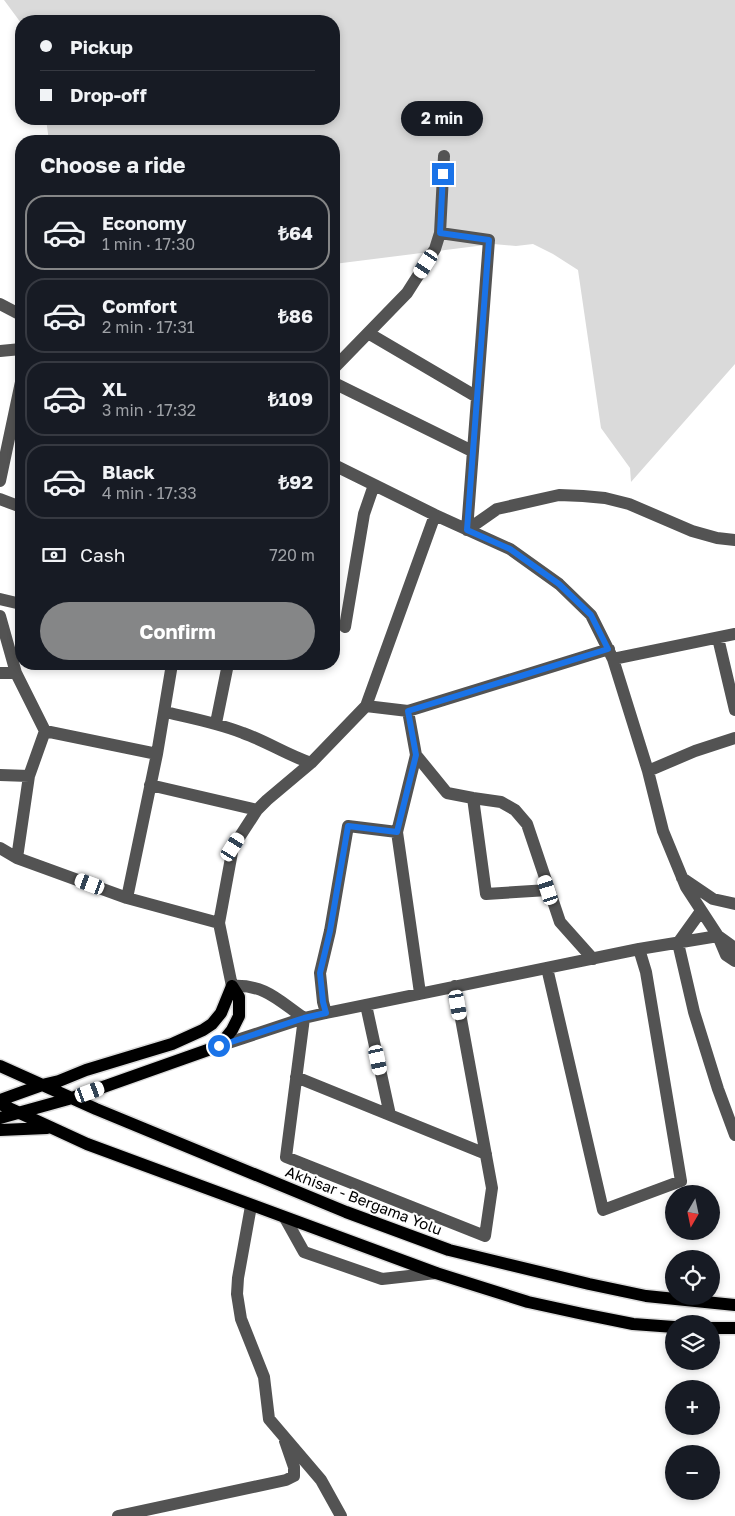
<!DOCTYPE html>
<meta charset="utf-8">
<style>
:root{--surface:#171b24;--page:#20242c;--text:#f1f3f6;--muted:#9ea1a6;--line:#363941;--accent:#858687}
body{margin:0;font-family:"Golos Text",sans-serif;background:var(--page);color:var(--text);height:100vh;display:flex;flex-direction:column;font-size:19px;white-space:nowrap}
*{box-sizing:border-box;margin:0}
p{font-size:16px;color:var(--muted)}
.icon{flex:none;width:28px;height:28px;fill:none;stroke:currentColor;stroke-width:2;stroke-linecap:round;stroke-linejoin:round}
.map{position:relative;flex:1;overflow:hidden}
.side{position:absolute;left:15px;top:135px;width:325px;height:535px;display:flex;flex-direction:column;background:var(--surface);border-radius:20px;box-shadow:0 2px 8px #0003}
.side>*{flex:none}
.guide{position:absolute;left:15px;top:15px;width:325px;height:110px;border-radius:20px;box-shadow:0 2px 8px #0003;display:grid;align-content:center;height:110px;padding:0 25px;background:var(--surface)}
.needle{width:32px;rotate:189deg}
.buttons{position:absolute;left:665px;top:1185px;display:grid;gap:10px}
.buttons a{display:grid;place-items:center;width:55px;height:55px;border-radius:50%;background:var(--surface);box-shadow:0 2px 8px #0003;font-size:25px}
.end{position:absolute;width:22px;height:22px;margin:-11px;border:6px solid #1a73e8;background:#fff;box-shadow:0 0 0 2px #fff}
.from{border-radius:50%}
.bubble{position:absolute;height:35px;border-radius:18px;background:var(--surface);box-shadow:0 2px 8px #0003;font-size:16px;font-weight:700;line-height:35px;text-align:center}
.car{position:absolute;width:15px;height:30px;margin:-15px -8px;border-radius:6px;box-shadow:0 0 4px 1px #0007;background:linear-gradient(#fff 24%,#345 0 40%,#fff 0 76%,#345 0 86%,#fff 0)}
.guide b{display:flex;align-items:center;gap:18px;height:48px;font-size:19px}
.guide b+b{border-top:1px solid var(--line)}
.guide i{width:12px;height:12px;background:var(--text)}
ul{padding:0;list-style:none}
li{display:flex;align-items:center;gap:15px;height:75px;margin:0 10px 8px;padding:0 15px;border:2px solid var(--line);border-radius:20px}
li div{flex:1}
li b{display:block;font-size:19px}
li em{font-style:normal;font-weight:700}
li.selected{border-color:var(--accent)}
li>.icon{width:45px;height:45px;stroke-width:1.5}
h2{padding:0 25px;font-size:22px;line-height:60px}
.pay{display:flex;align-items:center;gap:12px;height:55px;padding:0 25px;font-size:19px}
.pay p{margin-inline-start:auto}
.primary-button{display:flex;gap:10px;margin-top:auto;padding:10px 25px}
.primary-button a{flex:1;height:58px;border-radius:30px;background:var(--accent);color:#fff;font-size:20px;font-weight:700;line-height:58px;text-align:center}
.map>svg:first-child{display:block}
.green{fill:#dadada}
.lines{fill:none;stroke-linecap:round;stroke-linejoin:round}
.major-casing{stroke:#dbdbdb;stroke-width:15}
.minor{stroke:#535353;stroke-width:12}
.major{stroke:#000;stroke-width:12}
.route{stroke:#1a73e8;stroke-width:6}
.labels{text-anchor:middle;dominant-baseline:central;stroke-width:4;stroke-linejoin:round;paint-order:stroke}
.street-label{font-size:15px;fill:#000;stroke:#fff}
</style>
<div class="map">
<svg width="735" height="1516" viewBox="0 0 735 1516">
<rect width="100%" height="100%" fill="#fff"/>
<!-- green -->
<path class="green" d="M4,0H735V364L631,482L630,468L601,428L578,270L553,254L533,244L516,246L493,244L334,264V141H49L46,119H334V21H21V23Z"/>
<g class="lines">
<defs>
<path id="major" d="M0,1066L96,1109L346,1212L449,1250L589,1284L646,1296L735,1305
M0,1100L42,1085L59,1081L86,1070L172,1044L203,1030L212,1024L221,1013L232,986
M0,1104L87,1144L436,1273L528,1302L583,1314L633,1324L674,1327
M0,1118L72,1098L219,1046L232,1030L239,1016V997L232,986
M0,1130L47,1128
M711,1328H735"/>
</defs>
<!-- major casing -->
<use href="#major" class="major-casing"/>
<!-- minor -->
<path class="minor" d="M440,233L489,240L467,530
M0,304L21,315
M368,333L477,397
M0,351L21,349
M334,368L407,293L435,249L440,233L444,156
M334,383L472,451
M334,465L435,515L510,549L559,584L591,615L613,659L648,771L663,831L686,887L718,936L726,955L735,961
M0,481L21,382
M0,499L21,507
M467,530L497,509L559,495L583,496L605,498L629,504L692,531L717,538L735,540
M0,599L21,604
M0,616L16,673L45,731L157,754
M345,627L364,514L374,485
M718,638L735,710
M613,659L735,634
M0,673H16
M366,706L435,515
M408,711L416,755L397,832L420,993
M165,712C191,718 218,723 243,733C266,741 287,755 311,763
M216,723L228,664
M416,755L447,793L473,798L501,802L515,810L527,824L560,922L593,959
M648,771L695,751L735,738
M0,775L29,776
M150,785L257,810
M473,798L486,894L548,890
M0,848L17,858L127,898L219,923
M17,858L29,776L45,731
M682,878L713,899L735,904
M127,898L157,754L172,664
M701,911L678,943L694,1012L718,1089L735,1135
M547,968L603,1210L681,1181L646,972L639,949
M455,986L492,1188L485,1236L286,1157L304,1018C279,1001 265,984 232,986L219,923L233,847L257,810L267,800L311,763L366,706L408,711L609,649
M366,1005L390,1115
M326,1013L323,1002L320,973L330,931L348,826L397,832
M219,1046L304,1018L326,1013L639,949L718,936L735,948
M296,1077L486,1154
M251,1206L238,1278L237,1294L241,1319L264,1377L269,1419L321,1480L341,1516
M285,1218L304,1252L382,1279L436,1273
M118,1516L286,1480L294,1476V1467L285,1441"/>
<!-- major -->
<use href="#major" class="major"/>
</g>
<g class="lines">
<!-- route -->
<path class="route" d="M219,1046L304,1018L326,1013L323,1002L320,973L330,931L348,826L397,832L416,755L408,711L608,649L591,615L559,584L510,549L467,530L489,240L440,233L443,174"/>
</g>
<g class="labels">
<!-- street labels -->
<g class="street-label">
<text transform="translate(364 1200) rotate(21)">Akhisar - Bergama Yolu</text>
</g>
</g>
</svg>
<div class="buttons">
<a><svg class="needle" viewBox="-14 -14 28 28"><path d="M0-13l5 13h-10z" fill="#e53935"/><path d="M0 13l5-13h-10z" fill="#9ea1a6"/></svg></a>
<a><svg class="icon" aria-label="locate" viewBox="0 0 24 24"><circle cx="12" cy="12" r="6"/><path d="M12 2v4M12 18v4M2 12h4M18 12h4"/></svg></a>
<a><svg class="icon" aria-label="layers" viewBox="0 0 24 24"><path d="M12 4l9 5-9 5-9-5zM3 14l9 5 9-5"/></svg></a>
<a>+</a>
<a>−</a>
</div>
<i class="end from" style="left:219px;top:1046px"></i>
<i class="end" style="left:443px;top:174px"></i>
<div class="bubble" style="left:401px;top:101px;width:82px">2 min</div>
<i class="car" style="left:426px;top:264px;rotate:213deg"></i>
<i class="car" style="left:233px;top:847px;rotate:32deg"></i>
<i class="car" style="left:90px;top:884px;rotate:290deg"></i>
<i class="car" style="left:548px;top:890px;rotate:342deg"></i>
<i class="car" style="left:458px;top:1005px;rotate:170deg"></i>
<i class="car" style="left:378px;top:1060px;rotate:168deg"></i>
<i class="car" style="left:90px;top:1092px;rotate:70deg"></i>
<div class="guide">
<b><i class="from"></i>Pickup</b>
<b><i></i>Drop-off</b>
</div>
<section class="side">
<h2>Choose a ride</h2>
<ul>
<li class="selected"><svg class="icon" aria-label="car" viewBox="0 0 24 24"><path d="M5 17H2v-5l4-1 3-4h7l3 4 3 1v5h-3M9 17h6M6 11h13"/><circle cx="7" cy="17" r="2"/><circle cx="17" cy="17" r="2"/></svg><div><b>Economy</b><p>1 min · 17:30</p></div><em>₺64</em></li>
<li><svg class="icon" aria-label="car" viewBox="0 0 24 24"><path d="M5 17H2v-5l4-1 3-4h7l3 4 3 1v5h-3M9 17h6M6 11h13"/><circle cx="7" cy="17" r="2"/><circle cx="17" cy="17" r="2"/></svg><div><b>Comfort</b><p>2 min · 17:31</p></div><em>₺86</em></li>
<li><svg class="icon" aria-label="car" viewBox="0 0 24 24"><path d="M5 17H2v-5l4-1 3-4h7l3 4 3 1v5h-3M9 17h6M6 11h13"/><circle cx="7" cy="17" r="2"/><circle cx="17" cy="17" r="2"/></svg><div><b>XL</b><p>3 min · 17:32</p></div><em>₺109</em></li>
<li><svg class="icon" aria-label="car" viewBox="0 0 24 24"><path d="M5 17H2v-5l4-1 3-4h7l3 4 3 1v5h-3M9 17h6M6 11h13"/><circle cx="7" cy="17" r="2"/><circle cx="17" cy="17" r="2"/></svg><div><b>Black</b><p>4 min · 17:33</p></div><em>₺92</em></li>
</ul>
<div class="pay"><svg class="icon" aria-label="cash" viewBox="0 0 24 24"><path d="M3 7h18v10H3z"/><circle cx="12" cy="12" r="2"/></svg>Cash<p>720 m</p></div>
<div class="primary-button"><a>Confirm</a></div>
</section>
</div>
